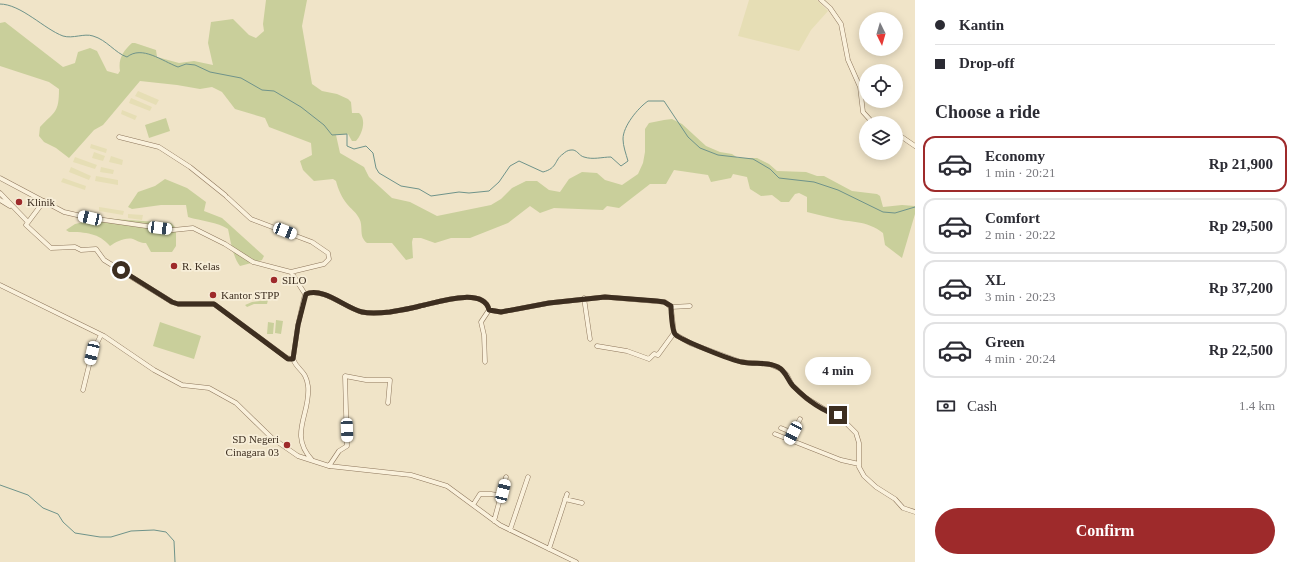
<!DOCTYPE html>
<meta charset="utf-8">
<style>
:root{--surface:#fff;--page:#f2f2f3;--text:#2b2b33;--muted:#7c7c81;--line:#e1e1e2;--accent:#9e2a2b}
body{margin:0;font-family:"Times New Roman",serif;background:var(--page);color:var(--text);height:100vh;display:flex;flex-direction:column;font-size:15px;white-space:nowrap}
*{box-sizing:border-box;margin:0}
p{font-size:13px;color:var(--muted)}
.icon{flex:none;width:22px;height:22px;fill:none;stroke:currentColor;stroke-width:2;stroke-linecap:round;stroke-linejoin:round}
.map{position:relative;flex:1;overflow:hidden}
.drawer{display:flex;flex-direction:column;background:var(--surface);width:380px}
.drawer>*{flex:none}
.guide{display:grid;align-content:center;height:88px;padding:0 20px;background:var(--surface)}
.needle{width:26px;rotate:175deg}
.buttons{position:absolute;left:859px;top:12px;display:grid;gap:8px}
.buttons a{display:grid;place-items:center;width:44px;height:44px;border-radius:50%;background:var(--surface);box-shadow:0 2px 10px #0003;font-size:20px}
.end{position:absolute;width:18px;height:18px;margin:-9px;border:5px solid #3d2e20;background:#fff;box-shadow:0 0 0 2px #fff}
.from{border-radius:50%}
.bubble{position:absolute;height:28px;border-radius:14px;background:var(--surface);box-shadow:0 2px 10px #0003;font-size:13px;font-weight:700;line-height:28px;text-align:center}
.car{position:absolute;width:12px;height:24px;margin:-12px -6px;border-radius:5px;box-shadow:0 0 3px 1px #0007;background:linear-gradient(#fff 24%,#345 0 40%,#fff 0 76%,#345 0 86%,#fff 0)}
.guide b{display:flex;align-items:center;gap:14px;height:38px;font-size:15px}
.guide b+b{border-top:1px solid var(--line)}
.guide i{width:10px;height:10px;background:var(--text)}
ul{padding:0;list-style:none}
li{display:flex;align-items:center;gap:12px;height:56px;margin:0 8px 6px;padding:0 12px;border:2px solid var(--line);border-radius:12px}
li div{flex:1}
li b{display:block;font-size:15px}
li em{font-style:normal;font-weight:700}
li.selected{border-color:var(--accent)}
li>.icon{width:36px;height:36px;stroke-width:1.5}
h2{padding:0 20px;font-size:18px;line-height:48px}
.pay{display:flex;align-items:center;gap:10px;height:44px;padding:0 20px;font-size:15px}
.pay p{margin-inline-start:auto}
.primary-button{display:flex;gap:8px;margin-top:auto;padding:8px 20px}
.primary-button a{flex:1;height:46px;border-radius:24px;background:var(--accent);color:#fff;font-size:16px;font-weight:700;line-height:46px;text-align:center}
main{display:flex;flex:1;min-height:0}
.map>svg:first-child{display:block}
.farmland{fill:#e6deb5}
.green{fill:#c9cf9b}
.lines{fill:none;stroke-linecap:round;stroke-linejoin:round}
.stream{stroke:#6f938a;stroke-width:1}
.minor-casing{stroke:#8d765c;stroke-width:5}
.minor{stroke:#faf1dc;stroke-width:4}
.route{stroke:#3d2e20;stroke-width:5}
.poi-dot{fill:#9e2a2b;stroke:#f7eed8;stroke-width:1.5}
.labels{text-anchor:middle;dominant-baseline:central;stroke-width:3.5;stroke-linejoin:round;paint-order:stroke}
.poi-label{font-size:11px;fill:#3d2e20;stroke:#f7eed8;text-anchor:start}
</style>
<main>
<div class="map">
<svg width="915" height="562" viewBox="0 0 915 562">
<rect width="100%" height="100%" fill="#f0e4c8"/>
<!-- farmland -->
<path class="farmland" d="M749,0H817L828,11L811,30L799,51L738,36Z
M138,91L159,100L156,105L135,96Z
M131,98L152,107L150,111L129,103Z
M122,110L137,116L135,120L121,114Z
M91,144L107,149L106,153L90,148Z
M94,152L105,156L103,161L92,158Z
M111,156L123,160L122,165L109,162Z
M75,157L97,165L95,169L73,162Z
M71,167L91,176L89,180L69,172Z
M101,167L114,170L113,174L100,172Z
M96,176L118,180V185L95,181Z
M63,178L86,186L85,190L61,182Z
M99,207L124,211L123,215L99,211Z
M128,214L143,215L142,220L128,218Z"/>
<!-- green -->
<path class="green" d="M266,0H307L302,26L312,84L322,91L337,94L348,99L351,102L352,113H359C367,119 362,135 356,141H352L348,134L336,135L340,153L364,167L369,177L392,198L410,202L437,216L491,205L501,199L512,188L526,181H537L549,190L560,192L569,179L582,172L597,173L605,180L622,185L638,174L643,163L645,152V129L649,123L664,120L672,119L682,124L706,146L720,152L732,154L738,158H757L769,164L777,171L806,172L817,176H824L852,191L877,194L880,196L883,207L902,205L915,206V214L902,258L885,245L883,233C867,220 851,223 832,218C823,216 815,214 807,212V197L799,193L795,194L789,202H781L772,195L761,196L750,189L747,177L733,174L731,178L711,182L708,175L674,170L666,184H650L619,208L607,206L603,210L554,208L540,213L530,206L508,223L470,238H451L435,243L421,238H413L412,242L413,258L406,260L392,243H367C358,236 364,227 359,218C356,212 351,209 347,204C342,198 338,189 336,181L333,179L314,181L303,170L300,161L312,155L311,143L269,127L265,118L235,109L222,92L212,87L200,89L177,85L140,81L103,125L94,130L69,158L56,148L44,142L39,136L40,127C55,111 59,113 59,89L49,82L0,66V23L5,22L63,67L75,63L78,52L90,48L97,51L107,71L118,74L120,71C118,59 123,51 132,43H135L156,50L157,57L179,63L194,61L213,65L208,43L211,22L233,19L249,35L256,38L264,31L263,24Z
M166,118L170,131L149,138L145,125Z
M165,179L187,188L206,202L204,211L222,218L264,256L262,260L240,266C233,258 230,238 228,229C218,222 201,221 188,217L186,205H161L132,209L128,207L138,192L155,186Z
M101,218L171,223L176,228V246L172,252H151L146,243C140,243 138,241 133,239C125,237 116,242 110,246C99,233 85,232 69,232L66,230L75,224Z
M268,300L267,304H254L247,307L245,305L252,302Z
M276,320L283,321L281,334L275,333Z
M160,322L201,336L194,359L153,346Z
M268,322L274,323L273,334H267Z"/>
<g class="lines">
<!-- stream -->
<path class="stream" d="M0,4C21,4 44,29 63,36C73,39 84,33 93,36C107,40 115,53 127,57C142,45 162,61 178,67L186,64L195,65L210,72L241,78L262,90L274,91L301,107L324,125L332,135L347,134V146L354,149L366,146L373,153L376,168L379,173L401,186L419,189L431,196L459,192L469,193L489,191L499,182L510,166L519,161L543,172C558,168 554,160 563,154C565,152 568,150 571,150C577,149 579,156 584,157C593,160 602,157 611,157L621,166L628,161C626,154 623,146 623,139C623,126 638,108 648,101H664L688,137L700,148L718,155L753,159L770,169L779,178L814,182L838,190L883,212L895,213L915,207
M0,485L28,495L43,508L58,514L63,522L75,533L100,537H111L131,531L154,530L166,532L174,541L175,562"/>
<defs>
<path id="minor" d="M821,0L830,8L841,24L848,60L860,87L863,112L873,123
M896,133L915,146
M119,137L159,147L190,167L225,195
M0,178L64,212L90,218L160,228L173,230L193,228L225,244L253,262L291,272L305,294L298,325L293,359
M0,193L27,221
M227,197L251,219L312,242L328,253L329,259L324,264L291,272
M0,200L10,206
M44,201L26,225L51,248L75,247L81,250L96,249L104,260L172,302L178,304H214L287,358L293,359C297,370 306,370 308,386C311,414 288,434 312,460
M0,285L104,336L154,370L182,385L209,388L236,403L272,438L298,456L329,466L411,475L447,486L500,525L576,562
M305,294C324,287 345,308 362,312C371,314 381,313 390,312C400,310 410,309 420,306C435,303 484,286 489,310L501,312L549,303L605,297L665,302L671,307L674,333L676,335L692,344L741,362L769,364L781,369L787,375L792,385L806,398L832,414L838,415L856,433L859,443V467L864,476L876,487L895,499L903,508L915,512
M584,298L590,339
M671,307L690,306
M597,346L627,351L649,359L654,354L658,355L674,333
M485,362L484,335L481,322L489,310
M83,390L92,353L101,335
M781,428L793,433
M775,434L841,460L859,464
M789,441L800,419
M329,466L339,451L347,446L345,376L366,380H390L388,403
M565,499L582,503
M473,505L480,494H491L502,496
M494,521L506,477
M510,530L528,477
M549,549L567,494"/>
</defs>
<!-- minor casing -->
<use href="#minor" class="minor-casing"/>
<!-- minor -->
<use href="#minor" class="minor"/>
</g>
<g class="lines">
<!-- route -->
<path class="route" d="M121,270L172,302L178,304H214L288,359H293L298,325L306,294C324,287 345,308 362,312C371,314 381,313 390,312C400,310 410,309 420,306C435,303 484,286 489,310L501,312L549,303L605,297L657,301L664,302L671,306C671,311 672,330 675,334C678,339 733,361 742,362C754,365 767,361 778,367C787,372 787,380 793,386C804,397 821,411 838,415"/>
</g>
<!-- markers -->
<g class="poi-dot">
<circle cx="19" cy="202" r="4"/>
<circle cx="174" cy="266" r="4"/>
<circle cx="274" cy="280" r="4"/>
<circle cx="213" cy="295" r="4"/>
<circle cx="287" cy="445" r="4"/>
</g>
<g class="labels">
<!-- poi labels -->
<g class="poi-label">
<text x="27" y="202">Klinik</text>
<text x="182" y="266">R. Kelas</text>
<text x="282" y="280">SILO</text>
<text x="221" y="295">Kantor STPP</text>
<text x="279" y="439" text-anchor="end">SD Negeri<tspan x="279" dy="13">Cinagara 03</tspan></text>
</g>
</g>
</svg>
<div class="buttons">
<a><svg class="needle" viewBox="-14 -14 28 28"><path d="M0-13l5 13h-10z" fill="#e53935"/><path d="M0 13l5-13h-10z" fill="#7c7c81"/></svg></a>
<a><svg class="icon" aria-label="locate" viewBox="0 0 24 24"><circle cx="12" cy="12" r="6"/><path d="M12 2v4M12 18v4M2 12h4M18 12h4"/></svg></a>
<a><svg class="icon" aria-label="layers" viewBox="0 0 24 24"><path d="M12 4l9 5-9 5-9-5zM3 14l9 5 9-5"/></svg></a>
</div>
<i class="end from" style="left:121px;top:270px"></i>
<i class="end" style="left:838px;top:415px"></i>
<div class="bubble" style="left:805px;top:357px;width:66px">4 min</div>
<i class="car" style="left:90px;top:218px;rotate:283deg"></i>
<i class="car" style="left:160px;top:228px;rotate:97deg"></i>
<i class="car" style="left:285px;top:231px;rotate:111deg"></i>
<i class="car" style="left:92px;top:353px;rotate:193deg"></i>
<i class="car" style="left:347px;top:430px;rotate:178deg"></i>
<i class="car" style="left:793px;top:433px;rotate:207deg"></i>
<i class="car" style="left:503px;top:491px;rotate:14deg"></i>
</div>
<section class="drawer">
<div class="guide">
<b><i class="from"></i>Kantin</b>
<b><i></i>Drop-off</b>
</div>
<h2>Choose a ride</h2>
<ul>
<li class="selected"><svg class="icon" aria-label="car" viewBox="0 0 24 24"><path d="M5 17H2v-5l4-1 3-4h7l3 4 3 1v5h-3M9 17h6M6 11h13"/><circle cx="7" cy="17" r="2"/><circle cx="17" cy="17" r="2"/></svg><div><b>Economy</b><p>1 min · 20:21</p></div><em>Rp 21,900</em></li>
<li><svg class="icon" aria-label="car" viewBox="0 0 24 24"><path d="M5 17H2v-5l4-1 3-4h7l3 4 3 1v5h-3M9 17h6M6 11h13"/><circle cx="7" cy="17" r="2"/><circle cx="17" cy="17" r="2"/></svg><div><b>Comfort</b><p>2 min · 20:22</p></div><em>Rp 29,500</em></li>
<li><svg class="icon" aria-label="car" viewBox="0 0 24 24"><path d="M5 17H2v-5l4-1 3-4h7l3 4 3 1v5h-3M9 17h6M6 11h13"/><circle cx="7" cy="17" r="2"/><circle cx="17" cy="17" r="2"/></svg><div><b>XL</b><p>3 min · 20:23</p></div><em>Rp 37,200</em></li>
<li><svg class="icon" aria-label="car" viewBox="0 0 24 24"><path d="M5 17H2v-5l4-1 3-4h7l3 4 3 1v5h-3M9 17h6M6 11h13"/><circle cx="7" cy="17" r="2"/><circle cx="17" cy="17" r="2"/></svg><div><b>Green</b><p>4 min · 20:24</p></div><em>Rp 22,500</em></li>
</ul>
<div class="pay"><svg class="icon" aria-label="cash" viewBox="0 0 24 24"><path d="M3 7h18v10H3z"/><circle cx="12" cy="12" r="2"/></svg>Cash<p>1.4 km</p></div>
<div class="primary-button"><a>Confirm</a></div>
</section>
</main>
